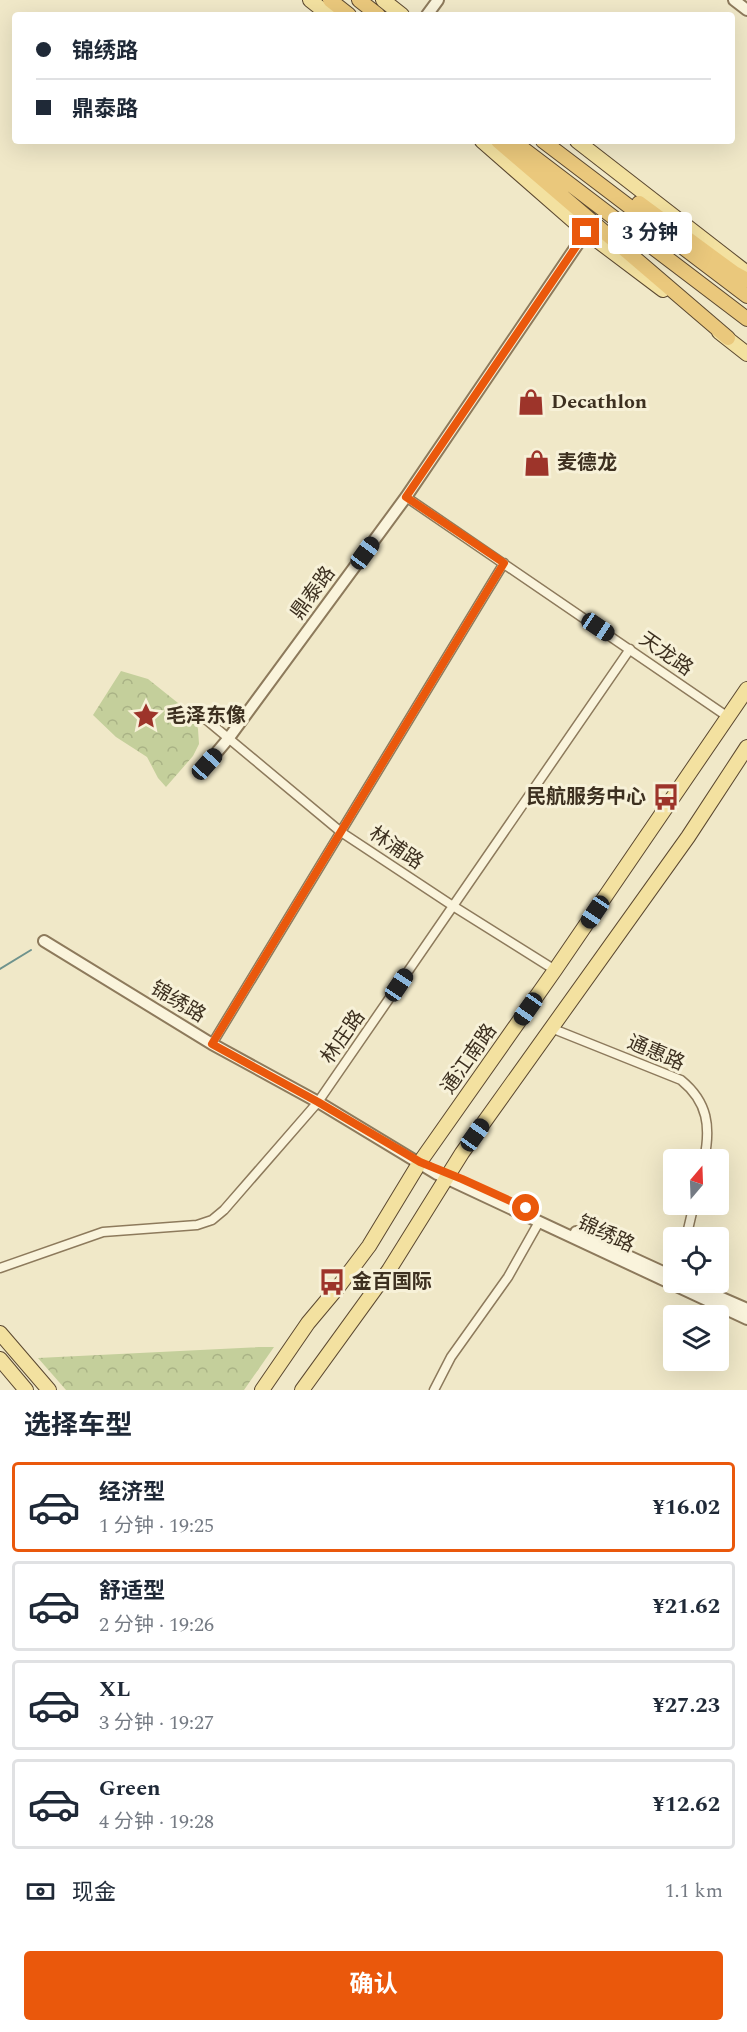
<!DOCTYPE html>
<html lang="zh">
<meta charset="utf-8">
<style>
:root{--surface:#fff;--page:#f6f6f7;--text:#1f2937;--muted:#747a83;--line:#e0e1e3;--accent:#ea580c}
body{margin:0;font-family:Spectral,"Noto Sans SC",serif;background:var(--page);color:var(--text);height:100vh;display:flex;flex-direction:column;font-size:22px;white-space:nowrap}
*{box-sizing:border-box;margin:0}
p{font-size:20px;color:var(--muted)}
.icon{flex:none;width:33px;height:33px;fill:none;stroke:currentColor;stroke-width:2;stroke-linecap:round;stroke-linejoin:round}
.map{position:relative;height:1390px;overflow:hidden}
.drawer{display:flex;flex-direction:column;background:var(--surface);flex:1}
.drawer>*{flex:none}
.top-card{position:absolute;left:12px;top:12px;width:723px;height:132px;border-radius:6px;box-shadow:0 6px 24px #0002;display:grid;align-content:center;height:132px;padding:0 24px;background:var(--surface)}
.needle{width:39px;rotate:19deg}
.controls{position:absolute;left:663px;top:1149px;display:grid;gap:12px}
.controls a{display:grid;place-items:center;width:66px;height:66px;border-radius:6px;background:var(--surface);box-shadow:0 6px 24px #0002;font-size:30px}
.end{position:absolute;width:27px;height:27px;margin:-14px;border:8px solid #ea580c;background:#fff;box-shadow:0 0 0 3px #fff}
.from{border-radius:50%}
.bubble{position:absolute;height:42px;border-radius:6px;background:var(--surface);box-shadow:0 6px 24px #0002;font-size:20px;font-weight:700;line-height:42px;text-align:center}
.car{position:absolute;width:18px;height:36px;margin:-18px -9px;border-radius:8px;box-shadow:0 0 4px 2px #0007;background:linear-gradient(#222 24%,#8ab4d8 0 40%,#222 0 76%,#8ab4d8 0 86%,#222 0)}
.top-card b{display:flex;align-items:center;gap:21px;height:57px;font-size:22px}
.top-card b+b{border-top:2px solid var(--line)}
.top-card i{width:15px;height:15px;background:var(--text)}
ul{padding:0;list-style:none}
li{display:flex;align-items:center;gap:18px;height:90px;margin:0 12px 9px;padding:0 12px;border:3px solid var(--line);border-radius:6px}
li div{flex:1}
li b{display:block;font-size:22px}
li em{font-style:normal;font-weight:700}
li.selected{border-color:var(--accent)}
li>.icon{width:54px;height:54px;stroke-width:1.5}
h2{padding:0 24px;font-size:27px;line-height:72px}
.pay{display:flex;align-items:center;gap:15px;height:66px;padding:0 24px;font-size:22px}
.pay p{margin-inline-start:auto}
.primary-button{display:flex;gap:12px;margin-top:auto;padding:12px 24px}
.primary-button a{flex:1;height:69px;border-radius:6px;background:var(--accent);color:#fff;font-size:24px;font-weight:700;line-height:69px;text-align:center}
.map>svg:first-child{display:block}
.park{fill:url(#park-crowns)}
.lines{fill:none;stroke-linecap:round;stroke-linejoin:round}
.stream{stroke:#6f938d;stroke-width:2}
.minor-casing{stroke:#8d7a5c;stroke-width:11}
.tertiary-casing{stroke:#8d7a5c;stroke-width:14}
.primary-casing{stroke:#5b4830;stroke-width:16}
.trunk-casing{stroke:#5b4830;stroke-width:16}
.minor{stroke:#faf4dc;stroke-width:8}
.tertiary{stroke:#faf4dc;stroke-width:10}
.primary{stroke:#f3e1a0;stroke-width:14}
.trunk{stroke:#eac87c;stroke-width:14}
.route{stroke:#ea580c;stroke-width:8}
.labels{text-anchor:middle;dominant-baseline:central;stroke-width:6;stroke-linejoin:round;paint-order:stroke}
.poi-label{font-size:20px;font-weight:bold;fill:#3d3020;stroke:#f7f1d8;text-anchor:start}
.street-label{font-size:20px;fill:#3d3020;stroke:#f7f1d8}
</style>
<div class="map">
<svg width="747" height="1390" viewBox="0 0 747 1390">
<defs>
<pattern id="park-crowns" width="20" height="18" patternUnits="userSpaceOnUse" patternTransform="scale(1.5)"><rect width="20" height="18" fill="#c4cf9b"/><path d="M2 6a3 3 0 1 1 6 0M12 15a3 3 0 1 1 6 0" fill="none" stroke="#a9b285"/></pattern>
</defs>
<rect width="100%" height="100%" fill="#f0e8c8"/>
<!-- park -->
<path class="park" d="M121,671L148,679L193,715L198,729L199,744L193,756L166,787L158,778L147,757L116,737L93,715Z
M259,1347H274L244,1390H66L38,1358Z"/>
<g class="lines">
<!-- stream -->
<path class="stream" d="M0,969L31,950"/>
<defs>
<path id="minor" d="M406,497L728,717
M197,712L341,832L453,906L555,970
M551,1028L681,1080C708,1102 711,1127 704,1160
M212,1044L504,563
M686,1238L694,1204
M0,1268L103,1232L197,1225L212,1220L224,1210L318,1102L630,649
M434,1390L451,1357L508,1277L539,1222"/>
<path id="tertiary" d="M734,0L747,10
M427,15L438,0
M207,764L228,739L406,497L586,232
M44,941L212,1044L318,1102L437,1174L747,1319
M576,1232L674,1277
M685,1282L747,1309"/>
<path id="primary" d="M310,0L329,15
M383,0L402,15
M482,141L586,232L663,290
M577,141L747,273
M719,332L747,354
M0,1333L49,1390
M0,1359L26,1390
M262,1390L308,1323L339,1286L369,1246L420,1162L555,970L747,689
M302,1390L389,1270L462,1153L688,837L747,747"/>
<path id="trunk" d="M330,0L349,15
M359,0L378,15
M498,141L728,338
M513,141L747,319
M543,141L747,296
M639,203L734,273L747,280"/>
</defs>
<!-- minor casing -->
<use href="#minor" class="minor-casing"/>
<!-- tertiary casing -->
<use href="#tertiary" class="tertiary-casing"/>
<!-- primary casing -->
<use href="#primary" class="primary-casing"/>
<!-- trunk casing -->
<use href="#trunk" class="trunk-casing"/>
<!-- minor -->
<use href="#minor" class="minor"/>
<!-- tertiary -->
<use href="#tertiary" class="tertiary"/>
<!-- primary -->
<use href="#primary" class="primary"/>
<!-- trunk -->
<use href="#trunk" class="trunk"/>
</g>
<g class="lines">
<!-- route -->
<path class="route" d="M526,1208L462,1179L420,1162L318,1102L212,1044L504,563L406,497L586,232"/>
</g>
<!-- icons -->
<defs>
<symbol id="shop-bare" viewBox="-9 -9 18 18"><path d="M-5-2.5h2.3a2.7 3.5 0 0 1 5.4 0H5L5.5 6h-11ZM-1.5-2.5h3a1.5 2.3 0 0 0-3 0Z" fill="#9d342a" stroke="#f7f1d8" stroke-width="2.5" paint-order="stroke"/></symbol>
<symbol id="sight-bare" viewBox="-9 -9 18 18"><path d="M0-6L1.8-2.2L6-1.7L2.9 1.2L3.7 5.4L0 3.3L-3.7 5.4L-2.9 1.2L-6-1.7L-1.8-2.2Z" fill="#9d342a" stroke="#f7f1d8" stroke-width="2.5" paint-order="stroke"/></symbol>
<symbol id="bus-bare" viewBox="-9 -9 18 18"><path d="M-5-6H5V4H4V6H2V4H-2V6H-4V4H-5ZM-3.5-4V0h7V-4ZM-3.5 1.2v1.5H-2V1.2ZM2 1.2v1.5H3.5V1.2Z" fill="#9d342a" stroke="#f7f1d8" stroke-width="2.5" paint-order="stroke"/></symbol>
</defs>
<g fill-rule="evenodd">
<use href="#shop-bare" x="512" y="383" width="38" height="38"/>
<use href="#shop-bare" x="518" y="444" width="38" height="38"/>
<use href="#sight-bare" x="127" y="697" width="38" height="38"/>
<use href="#bus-bare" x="647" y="778" width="38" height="38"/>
<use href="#bus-bare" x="313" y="1263" width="38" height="38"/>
</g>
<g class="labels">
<!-- poi labels -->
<g class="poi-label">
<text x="551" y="402">Decathlon</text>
<text x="557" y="463">麦德龙</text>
<text x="166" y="716">毛泽东像</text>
<text x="646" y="797" text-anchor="end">民航服务中心</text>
<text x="352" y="1282">金百国际</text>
</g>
<!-- street labels -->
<g class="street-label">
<text transform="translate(313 593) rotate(-54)">鼎泰路</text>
<text transform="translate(666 654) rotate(35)">天龙路</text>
<text transform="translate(396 848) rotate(34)">林浦路</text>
<text transform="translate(178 1002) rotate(31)">锦绣路</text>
<text transform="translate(343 1037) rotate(-55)">林庄路</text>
<text transform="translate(656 1053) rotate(23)">通惠路</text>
<text transform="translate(469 1059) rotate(-55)">通江南路</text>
<text transform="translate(606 1234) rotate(25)">锦绣路</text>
</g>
</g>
</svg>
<div class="controls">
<a><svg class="needle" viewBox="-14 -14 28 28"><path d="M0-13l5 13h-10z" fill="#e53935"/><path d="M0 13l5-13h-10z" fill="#747a83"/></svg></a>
<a><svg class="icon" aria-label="locate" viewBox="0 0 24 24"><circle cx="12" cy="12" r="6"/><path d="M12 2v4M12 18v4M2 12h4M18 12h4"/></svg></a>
<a><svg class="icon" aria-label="layers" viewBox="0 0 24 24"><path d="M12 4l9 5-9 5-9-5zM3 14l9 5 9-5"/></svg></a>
</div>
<i class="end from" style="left:526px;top:1208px"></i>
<i class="end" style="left:586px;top:232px"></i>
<div class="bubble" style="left:608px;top:212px;width:84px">3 分钟</div>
<i class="car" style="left:365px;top:553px;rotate:36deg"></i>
<i class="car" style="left:598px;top:627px;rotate:124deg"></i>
<i class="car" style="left:207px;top:764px;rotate:42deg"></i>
<i class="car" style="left:595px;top:912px;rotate:214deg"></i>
<i class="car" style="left:399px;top:985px;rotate:34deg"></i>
<i class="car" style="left:528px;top:1009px;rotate:215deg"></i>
<i class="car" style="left:475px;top:1135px;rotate:35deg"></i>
<div class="top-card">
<b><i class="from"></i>锦绣路</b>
<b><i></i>鼎泰路</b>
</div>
</div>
<section class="drawer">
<h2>选择车型</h2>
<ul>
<li class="selected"><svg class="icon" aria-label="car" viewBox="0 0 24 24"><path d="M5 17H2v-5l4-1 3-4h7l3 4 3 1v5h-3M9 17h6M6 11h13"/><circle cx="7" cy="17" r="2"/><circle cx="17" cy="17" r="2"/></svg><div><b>经济型</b><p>1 分钟 · 19:25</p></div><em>¥16.02</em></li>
<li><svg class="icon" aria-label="car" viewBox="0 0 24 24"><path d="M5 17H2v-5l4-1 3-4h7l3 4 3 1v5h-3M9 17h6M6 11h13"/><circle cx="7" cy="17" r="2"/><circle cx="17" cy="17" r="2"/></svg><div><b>舒适型</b><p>2 分钟 · 19:26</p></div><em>¥21.62</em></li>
<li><svg class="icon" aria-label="car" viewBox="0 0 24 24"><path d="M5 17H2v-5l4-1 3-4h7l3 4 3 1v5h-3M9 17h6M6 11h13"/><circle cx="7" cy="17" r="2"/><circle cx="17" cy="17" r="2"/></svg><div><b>XL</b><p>3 分钟 · 19:27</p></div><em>¥27.23</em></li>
<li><svg class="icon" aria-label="car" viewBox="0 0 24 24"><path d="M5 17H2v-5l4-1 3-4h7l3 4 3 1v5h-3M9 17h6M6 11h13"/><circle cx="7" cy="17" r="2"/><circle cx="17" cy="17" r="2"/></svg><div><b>Green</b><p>4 分钟 · 19:28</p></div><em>¥12.62</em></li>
</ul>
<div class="pay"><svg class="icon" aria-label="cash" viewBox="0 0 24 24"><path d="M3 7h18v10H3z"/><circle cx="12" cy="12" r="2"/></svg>现金<p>1.1 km</p></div>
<div class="primary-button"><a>确认</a></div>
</section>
